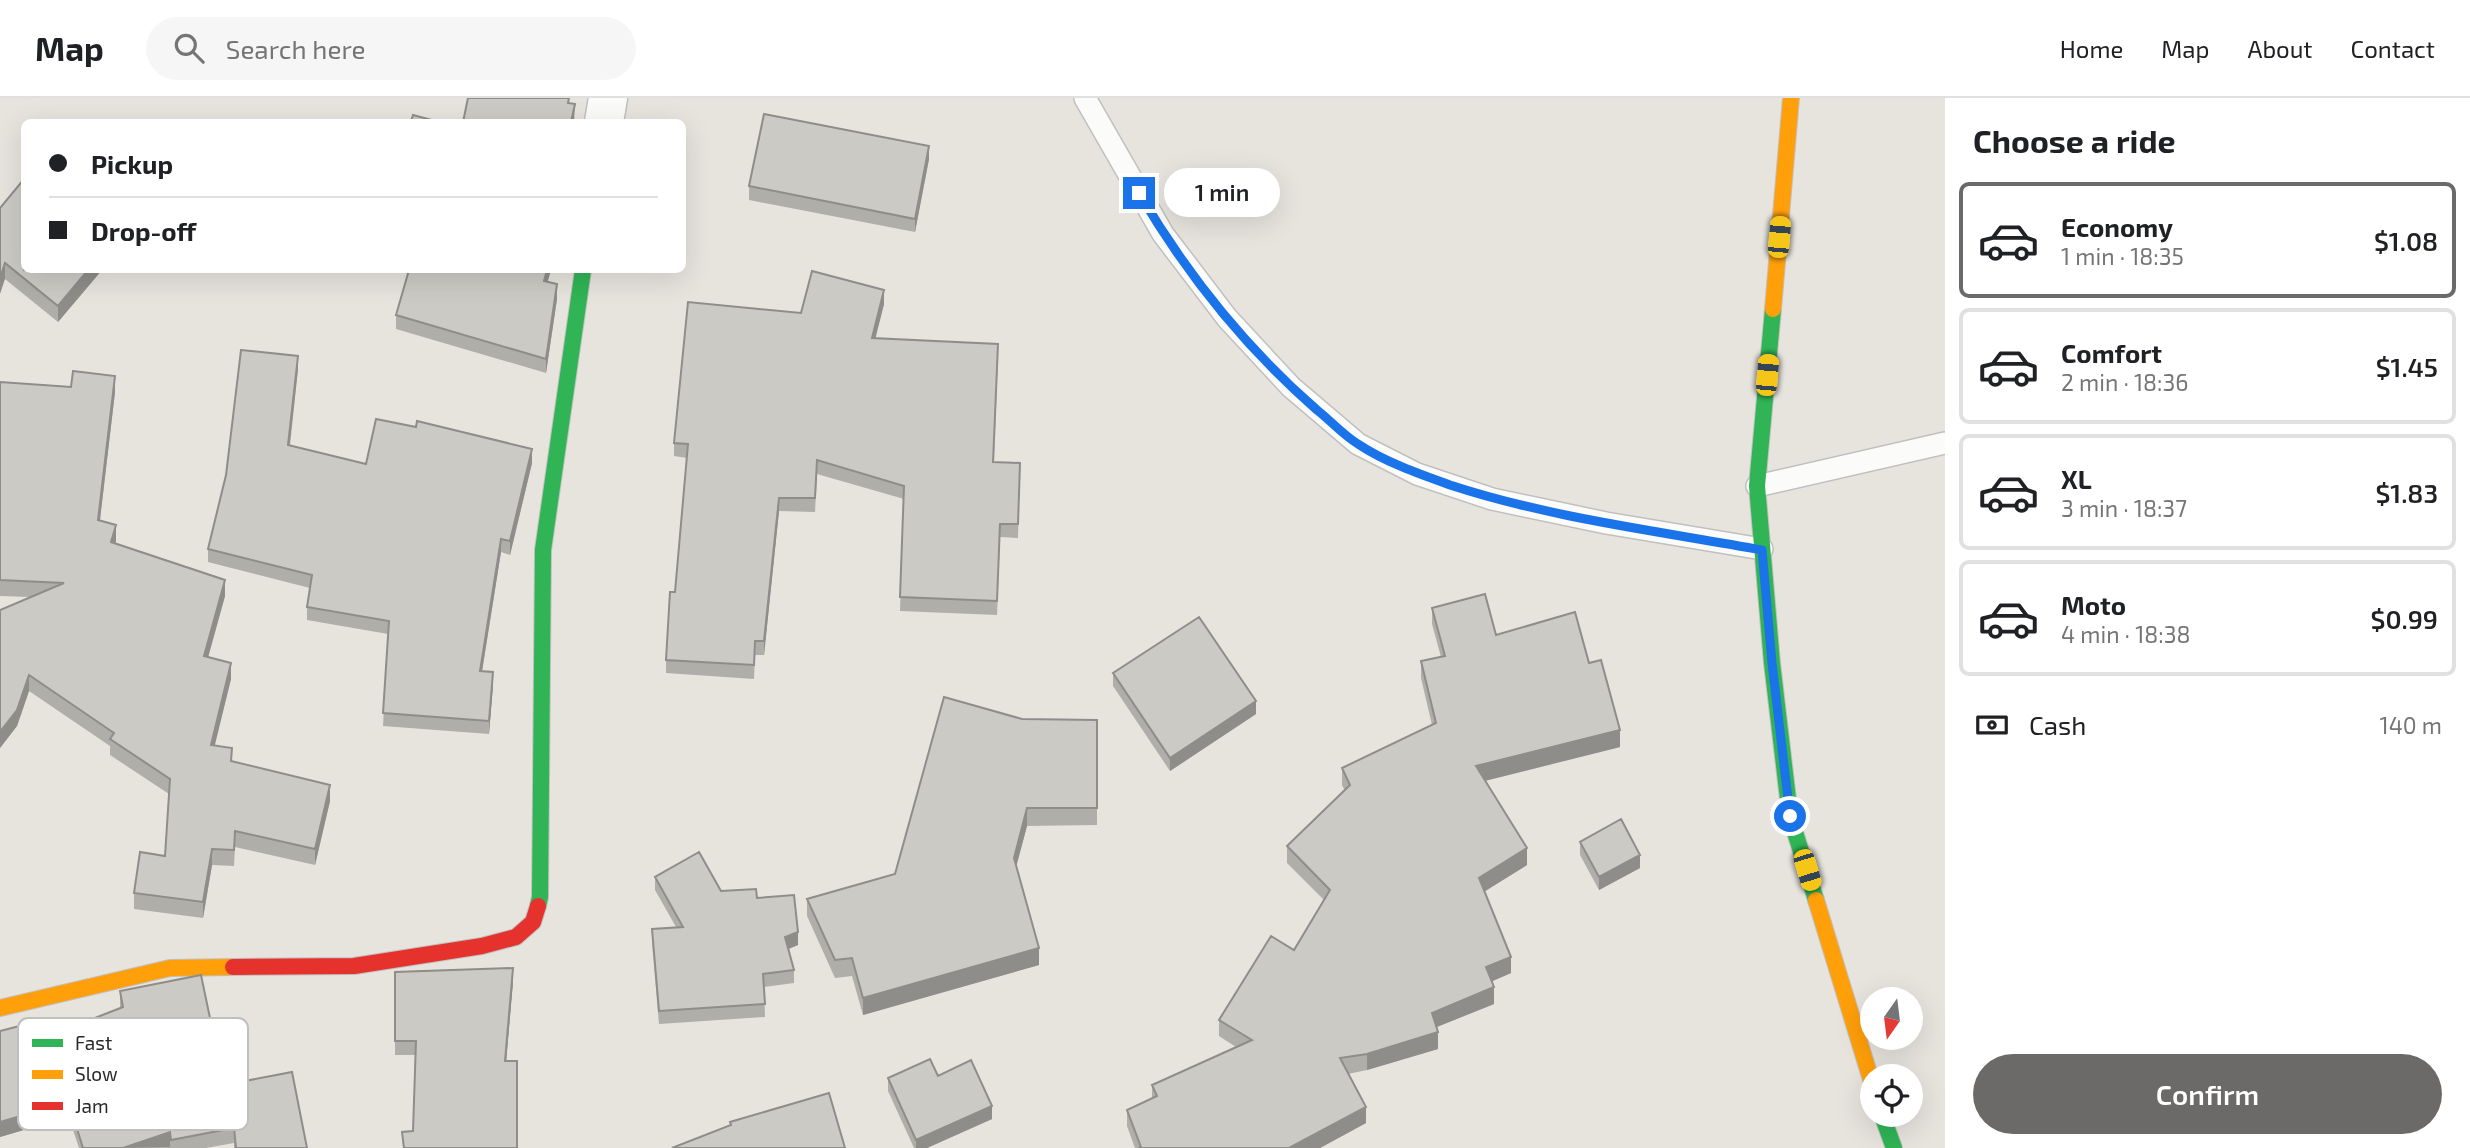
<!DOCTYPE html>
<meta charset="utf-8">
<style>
:root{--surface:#fff;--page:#f6f6f6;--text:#202124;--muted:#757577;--line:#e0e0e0;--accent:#6c6a68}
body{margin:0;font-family:"Exo 2",sans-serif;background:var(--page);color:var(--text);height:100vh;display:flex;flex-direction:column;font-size:26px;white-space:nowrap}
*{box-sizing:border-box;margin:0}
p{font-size:23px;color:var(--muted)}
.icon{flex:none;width:38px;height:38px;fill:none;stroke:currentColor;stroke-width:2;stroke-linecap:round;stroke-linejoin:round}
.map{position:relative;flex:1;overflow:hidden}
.side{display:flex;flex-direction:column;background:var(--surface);width:525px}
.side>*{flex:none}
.banner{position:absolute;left:21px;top:21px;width:665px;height:154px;border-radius:10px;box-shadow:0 7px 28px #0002;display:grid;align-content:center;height:154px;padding:0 28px;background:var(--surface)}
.needle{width:46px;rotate:194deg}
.fabs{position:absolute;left:1860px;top:889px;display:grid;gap:14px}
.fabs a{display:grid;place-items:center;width:63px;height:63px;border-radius:50%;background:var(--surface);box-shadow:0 7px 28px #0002;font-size:35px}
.end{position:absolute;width:32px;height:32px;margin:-16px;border:9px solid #1a73e8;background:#fff;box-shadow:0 0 0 4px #fff}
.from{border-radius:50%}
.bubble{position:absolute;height:49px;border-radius:24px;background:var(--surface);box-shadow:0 7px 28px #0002;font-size:23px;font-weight:600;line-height:49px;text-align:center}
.car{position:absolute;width:21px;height:42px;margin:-21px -10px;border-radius:9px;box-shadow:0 0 5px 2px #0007;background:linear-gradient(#f5c518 24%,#345 0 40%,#f5c518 0 76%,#345 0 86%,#f5c518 0)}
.banner b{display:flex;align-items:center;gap:24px;height:66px;font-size:26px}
.banner b+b{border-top:2px solid var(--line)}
.banner i{width:18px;height:18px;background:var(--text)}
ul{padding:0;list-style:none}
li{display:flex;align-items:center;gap:21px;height:116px;margin:0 14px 10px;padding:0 14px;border:4px solid var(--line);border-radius:10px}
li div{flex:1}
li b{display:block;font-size:26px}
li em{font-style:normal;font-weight:600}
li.active{border-color:var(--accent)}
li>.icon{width:63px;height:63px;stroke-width:1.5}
h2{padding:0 28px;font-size:32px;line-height:84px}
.pay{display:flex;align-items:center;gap:18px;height:77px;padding:0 28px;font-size:26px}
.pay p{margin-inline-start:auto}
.cta{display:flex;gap:14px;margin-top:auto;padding:14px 28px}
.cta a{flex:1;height:80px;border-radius:42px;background:var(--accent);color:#fff;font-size:28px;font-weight:600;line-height:80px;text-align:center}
header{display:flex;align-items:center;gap:42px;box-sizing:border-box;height:98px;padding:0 35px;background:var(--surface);border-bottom:2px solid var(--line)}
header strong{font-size:33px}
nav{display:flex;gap:38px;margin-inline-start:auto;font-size:24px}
.search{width:490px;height:63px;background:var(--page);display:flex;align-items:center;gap:18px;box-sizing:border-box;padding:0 24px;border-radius:38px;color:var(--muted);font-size:26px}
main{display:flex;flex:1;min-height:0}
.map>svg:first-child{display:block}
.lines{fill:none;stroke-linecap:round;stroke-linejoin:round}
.lane-casing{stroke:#c1c0c0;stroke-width:24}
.street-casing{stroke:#c1c0c0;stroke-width:41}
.fast-casing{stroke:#c1c0c0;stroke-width:18}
.slow-casing{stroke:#c1c0c0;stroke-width:18}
.jam-casing{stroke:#c1c0c0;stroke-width:18}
.lane{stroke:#fbfbfa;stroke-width:21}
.street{stroke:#fbfbfa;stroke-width:38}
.fast{stroke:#30b455;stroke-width:16}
.slow{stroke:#ff9f0a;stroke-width:16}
.jam{stroke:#e5322d;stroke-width:16}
.wall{fill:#afaea9}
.shaded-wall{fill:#8f8d8a}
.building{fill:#cccac5;stroke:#8f8d8a;stroke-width:2}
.route{stroke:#1a73e8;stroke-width:9}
.key{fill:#fff;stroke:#bfbfbf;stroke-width:2}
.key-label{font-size:19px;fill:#292929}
</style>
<header>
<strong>Map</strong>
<div class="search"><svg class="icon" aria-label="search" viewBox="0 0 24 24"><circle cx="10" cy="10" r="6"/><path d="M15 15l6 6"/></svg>Search here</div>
<nav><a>Home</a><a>Map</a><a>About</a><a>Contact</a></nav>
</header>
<main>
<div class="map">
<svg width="1945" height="1050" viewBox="0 0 1945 1050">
<rect width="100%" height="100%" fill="#e7e4de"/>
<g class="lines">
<defs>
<path id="lane" d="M1085,0L1163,136L1227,220L1291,289L1358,346L1417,376L1492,401L1606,425L1762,451
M1757,388L1945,345"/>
<path id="street" d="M604,24L608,0"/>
<path id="fast" d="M1773,211L1757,388L1772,565L1790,718L1816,802
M538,808L540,799L543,452L583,172
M1882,1017L1894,1050"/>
<path id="slow" d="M1773,211L1791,0
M1816,802L1872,985
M0,910L170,870L233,869"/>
<path id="jam" d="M233,869L354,868L482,848L516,839L533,824L538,808"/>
</defs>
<!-- lane casing -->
<use href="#lane" class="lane-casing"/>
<!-- street casing -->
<use href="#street" class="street-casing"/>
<!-- fast casing -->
<use href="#fast" class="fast-casing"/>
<!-- slow casing -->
<use href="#slow" class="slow-casing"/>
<!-- jam casing -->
<use href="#jam" class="jam-casing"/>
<!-- lane -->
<use href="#lane" class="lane"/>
<!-- street -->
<use href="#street" class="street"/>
<!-- fast -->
<use href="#fast" class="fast"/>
<!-- slow -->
<use href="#slow" class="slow"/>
<!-- jam -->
<use href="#jam" class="jam"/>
</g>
<!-- wall -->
<path class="wall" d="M929,61L915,134L749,102V88Z
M0,110L24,172H102L58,224L5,181Z
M548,184L557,201L546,275L396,231V217Z
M884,206L875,240L998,259L994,364L1020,365L1018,440L1000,439L997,517L900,513L904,401L817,376L815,414L779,413L764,557H755L754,581L666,575V562L675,494L687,360L674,358V345L801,215Z
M298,271L290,348L366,366L532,365L510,457L501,454L482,573L493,587L489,636L383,628L388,536L307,522V509L310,490L208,464V451Z
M0,284L115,294L100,422L116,443L115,445L225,498L208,559L231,581L214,648L232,663L330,703L315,767L235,749L234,768L212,767L203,820L134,811V795L165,758L169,696L110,657V648L29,593L17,628L0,650V512L30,499L0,498Z
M1432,510L1496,537L1589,565L1620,649L1485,683L1527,767L1484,793L1511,875L1492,883L1494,906L1436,929L1438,951L1367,972L1348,976L1366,1025L1320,1050H1135L1127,1028V1012L1152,1001V987L1236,949L1219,938V922L1294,852L1324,802L1287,765V748L1345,693L1342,687V670L1432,627L1421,580V563L1441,559L1432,526Z
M1113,575L1256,616L1170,673L1113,588Z
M1022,621L1097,622V727L1027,728L1016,768L1039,867L863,917L852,878L835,880L807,818V801L895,776Z
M1580,744L1640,770L1599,792L1580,757Z
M655,779L757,800L798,847L789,851L794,872V885L764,889L765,919L659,926L652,844V831L676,829L655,792Z
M395,874L513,884L506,963L517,1050H403L402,1034L413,1033L415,957H395Z
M120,893L224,987L307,1050H234V1045L206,1050H79L69,1020L35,1032L34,1029L0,1039V933L41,941L120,910Z
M938,978L992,1021L927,1050H914L888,993V980Z"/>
<!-- shaded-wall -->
<path class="shaded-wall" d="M575,6L574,24H571Z
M929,48V61L915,134V121Z
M5,165V181L0,196V180Z
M88,172H102L58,224V208Z
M547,172H551L544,197V183Z
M557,186V201L546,275V261Z
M884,192V206L872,254V240Z
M298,258V271L288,360V347Z
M115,278V294L98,438V422Z
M532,351V365L510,457V443Z
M779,400V413L764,557V543Z
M116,427V443L111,460V444Z
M501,441V454L480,586V573Z
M225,482V498L204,574V558Z
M231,565V581L211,663V647Z
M493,574V587L489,636V623Z
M29,577V593L17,628L0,650V634Z
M1256,603V616L1170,673V660Z
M1620,632V649L1476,685V668Z
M330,687V703L315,767V751Z
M1027,710V728L1014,777V760Z
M1527,750V767L1479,797V780Z
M212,751V767L203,820V804Z
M1640,757V770L1599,792V779Z
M798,834V847L785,852V839Z
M1039,850V867L863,917V900Z
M1511,859V875L1486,886V869Z
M513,870V884L505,977V963Z
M1494,889V906L1432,931V915Z
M1438,934V951L1367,972V956Z
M69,1005V1020L35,1032V1017Z
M992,1008V1021L927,1050H916V1042Z
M1366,1009V1025L1320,1050H1289Z
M34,1014V1029L0,1039V1024Z
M170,1034V1049L123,1050Z"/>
<!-- building -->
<path class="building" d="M468,0H569L568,5L575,6L571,24H463Z
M764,16L929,48L915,121L749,88Z
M413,17L439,24H411Z
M24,81V172H88L58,208L5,165L0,180V110Z
M409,172H547L544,183L557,186L546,261L396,217Z
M812,173L884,192L872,240L998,246L993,364L1020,365L1018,426H1000L997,503L900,499L904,388L817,362L815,400H779L764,543H755L754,567L666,562L670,494H675L688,346L674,345L688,204L801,215Z
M241,252L298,258L288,347L366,366L376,321L416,329L417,323L532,351L510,443L501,441L480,573L493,574L489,623L383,615L389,523L307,509L312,477L208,451L226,377Z
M73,273L115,278L98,422L116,427L111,444L225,482L204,558L231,565L211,647L232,650L231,663L330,687L315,751L235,733L234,752L212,751L203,804L134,795L140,754L165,758L170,681L110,641L114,635L29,577L17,612L0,634V512L64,485L0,482V284L71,289Z
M1485,496L1496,537L1575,514L1589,565L1601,562L1620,632L1476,668L1527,750L1479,780L1511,859L1486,869L1494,889L1432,915L1438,934L1367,956L1340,960L1366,1009L1289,1050H1139L1141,1049L1127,1012L1157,998L1152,987L1252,942L1219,922L1271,838L1294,852L1330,792L1287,748L1350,687L1342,670L1436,625L1421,563L1445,558L1432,510Z
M1199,519L1256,603L1170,660L1113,575Z
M944,599L1022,621L1097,622V710H1027L1014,760L1039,850L863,900L852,860L835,862L807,801L895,776Z
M1621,721L1640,757L1599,779L1580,744Z
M699,754L721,793L756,791L757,800L794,797L798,834L785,839L794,872L763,876L765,906L659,913L652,831L683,829L655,779Z
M513,870L505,963H517V1050H404L402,1034L413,1033L416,943H395V874Z
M201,877L224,987L292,974L307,1050H236L234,1030L171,1042L170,1034L123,1050H83L69,1005L35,1017L34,1014L0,1024V933L35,924L41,941L123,909L120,893Z
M930,961L938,978L971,962L992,1008L916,1042L888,980Z
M829,995L845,1050H672L731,1027L730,1024Z"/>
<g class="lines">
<!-- route -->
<path class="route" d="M1139,95C1186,175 1247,251 1317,312C1331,323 1343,337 1358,346C1385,364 1419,376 1450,387C1551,420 1658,433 1762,452L1772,565L1790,718"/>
</g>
<!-- legend -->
<rect x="18" y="920" width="230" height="112" rx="10" class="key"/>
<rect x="32" y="941" width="31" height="8" fill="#30b455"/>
<rect x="32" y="972" width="31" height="9" fill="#ff9f0a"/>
<rect x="32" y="1004" width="31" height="8" fill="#e5322d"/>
<g class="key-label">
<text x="75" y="952">Fast</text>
<text x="75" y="983">Slow</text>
<text x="75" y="1015">Jam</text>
</g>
</svg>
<div class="fabs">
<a><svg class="needle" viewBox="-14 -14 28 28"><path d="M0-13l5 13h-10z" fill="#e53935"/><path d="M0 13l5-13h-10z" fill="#757577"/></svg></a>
<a><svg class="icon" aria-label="locate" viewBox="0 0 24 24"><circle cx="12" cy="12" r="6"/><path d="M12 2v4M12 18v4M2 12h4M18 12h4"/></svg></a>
</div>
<i class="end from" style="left:1790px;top:718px"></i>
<i class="end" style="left:1139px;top:95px"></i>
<div class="bubble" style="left:1164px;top:70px;width:116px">1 min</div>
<i class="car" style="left:1779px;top:139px;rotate:5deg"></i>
<i class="car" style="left:1767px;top:277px;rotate:5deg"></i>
<i class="car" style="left:1807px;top:772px;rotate:163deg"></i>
<div class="banner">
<b><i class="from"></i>Pickup</b>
<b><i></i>Drop-off</b>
</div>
</div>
<section class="side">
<h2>Choose a ride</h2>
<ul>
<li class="active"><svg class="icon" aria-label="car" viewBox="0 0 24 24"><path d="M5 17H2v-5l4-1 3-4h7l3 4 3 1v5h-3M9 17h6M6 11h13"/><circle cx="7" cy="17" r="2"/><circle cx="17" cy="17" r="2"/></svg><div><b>Economy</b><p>1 min · 18:35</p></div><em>$1.08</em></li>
<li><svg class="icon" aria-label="car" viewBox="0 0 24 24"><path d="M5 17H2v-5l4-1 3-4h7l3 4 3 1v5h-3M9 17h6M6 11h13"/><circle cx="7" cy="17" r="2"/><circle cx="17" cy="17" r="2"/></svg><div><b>Comfort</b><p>2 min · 18:36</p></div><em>$1.45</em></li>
<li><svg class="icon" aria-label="car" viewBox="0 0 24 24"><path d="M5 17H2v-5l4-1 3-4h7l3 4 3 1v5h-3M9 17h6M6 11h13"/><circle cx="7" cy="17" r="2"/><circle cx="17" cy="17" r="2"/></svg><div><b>XL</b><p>3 min · 18:37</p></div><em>$1.83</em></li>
<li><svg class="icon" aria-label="car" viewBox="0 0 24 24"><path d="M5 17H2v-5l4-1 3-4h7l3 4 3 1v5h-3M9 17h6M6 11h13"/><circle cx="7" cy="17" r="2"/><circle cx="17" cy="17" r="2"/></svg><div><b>Moto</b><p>4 min · 18:38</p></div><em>$0.99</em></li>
</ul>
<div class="pay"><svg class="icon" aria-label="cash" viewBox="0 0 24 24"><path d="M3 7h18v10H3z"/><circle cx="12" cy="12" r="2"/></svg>Cash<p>140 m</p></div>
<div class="cta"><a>Confirm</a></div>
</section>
</main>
